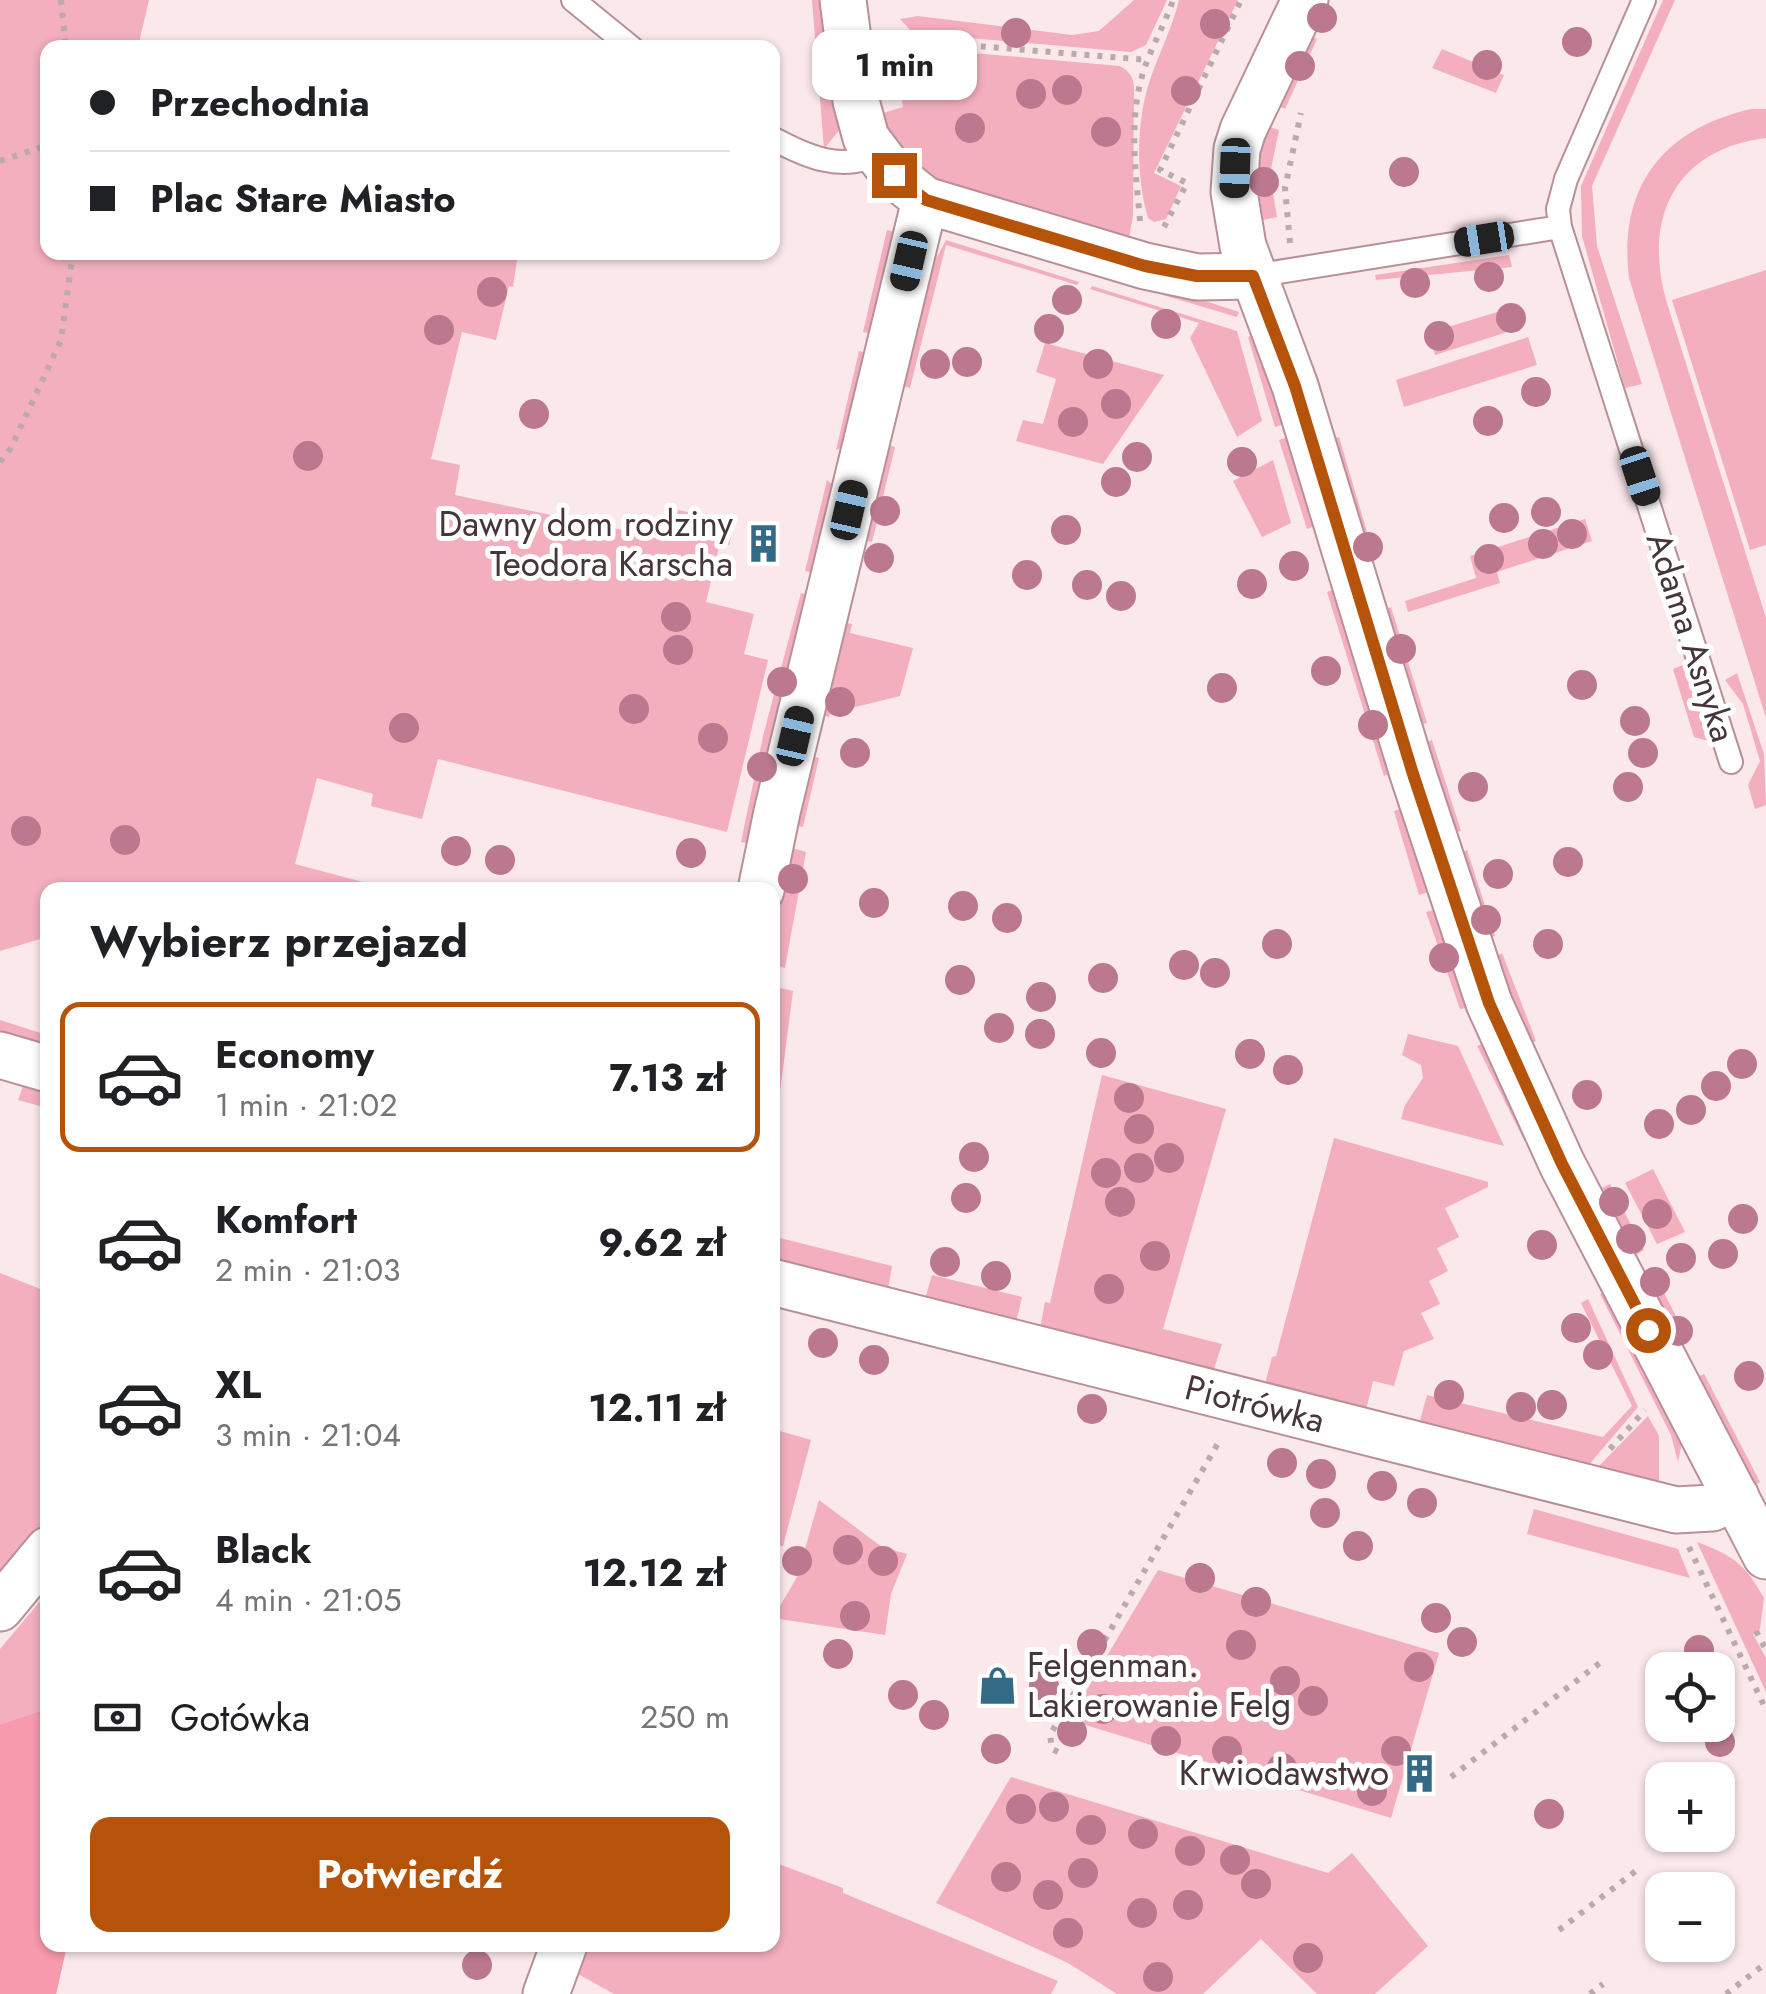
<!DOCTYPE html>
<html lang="pl">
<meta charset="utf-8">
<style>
:root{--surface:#fff;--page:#f2f2f2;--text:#202124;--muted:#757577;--line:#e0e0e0;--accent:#b45309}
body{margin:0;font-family:Jost,sans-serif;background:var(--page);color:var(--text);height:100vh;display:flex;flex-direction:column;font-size:38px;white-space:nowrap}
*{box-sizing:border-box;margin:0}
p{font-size:32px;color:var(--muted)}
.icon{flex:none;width:55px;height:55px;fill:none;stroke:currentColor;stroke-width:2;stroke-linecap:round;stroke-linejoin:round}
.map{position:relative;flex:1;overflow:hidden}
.sheet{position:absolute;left:40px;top:882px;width:740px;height:1070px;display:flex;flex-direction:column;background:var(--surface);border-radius:20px;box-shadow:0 2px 8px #0004}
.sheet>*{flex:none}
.hud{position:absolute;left:40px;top:40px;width:740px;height:220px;border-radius:20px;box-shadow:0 2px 8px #0004;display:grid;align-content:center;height:220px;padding:0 50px;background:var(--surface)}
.tools{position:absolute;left:1645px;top:1652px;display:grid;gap:20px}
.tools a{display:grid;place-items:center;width:90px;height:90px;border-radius:20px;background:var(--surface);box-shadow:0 2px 8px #0004;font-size:50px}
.end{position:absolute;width:45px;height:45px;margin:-22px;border:12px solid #b45309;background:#fff;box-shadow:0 0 0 5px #fff}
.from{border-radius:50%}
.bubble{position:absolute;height:70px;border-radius:20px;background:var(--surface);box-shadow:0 2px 8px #0004;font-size:32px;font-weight:700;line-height:70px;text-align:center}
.car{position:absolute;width:30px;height:60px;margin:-30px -15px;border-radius:12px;box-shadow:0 0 8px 2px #0007;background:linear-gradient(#222 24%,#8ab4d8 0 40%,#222 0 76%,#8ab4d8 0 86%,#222 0)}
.hud b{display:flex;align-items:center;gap:35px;height:95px;font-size:38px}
.hud b+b{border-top:2px solid var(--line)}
.hud i{width:25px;height:25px;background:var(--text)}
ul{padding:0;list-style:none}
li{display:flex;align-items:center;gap:30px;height:150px;margin:0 20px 15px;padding:0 30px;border:5px solid transparent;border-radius:20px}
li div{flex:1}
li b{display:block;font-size:38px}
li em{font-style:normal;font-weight:700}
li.current{border-color:var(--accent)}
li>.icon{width:90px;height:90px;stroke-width:1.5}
h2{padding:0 50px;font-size:45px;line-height:120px}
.pay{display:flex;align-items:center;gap:25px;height:110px;padding:0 50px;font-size:38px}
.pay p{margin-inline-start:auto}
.action{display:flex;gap:20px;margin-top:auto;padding:20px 50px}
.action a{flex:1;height:115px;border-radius:20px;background:var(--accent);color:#fff;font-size:40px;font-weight:700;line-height:115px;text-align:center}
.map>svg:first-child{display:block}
.green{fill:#f3afbd}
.forest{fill:#f79aae}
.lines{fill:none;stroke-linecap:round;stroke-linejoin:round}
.lane-casing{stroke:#b89097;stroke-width:26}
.street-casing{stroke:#b89097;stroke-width:49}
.path{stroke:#bba9ac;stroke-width:6;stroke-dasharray:5 8;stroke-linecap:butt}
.lane{stroke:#fff;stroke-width:22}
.street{stroke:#fff;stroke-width:45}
.tree{fill:#bb788e}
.route{stroke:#b45309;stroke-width:12}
.labels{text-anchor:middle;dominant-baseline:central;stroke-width:10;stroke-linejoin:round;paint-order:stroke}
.poi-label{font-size:35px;fill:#473639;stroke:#fff;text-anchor:end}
.street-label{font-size:35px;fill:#473639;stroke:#fff}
</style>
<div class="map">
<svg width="1766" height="1994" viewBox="0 0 1766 1994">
<rect width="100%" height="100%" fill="#fae8eb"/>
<!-- green -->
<path class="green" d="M0,0H149L138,47L48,48V252L518,253L513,287L509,286L496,340L462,332L431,459L460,465L455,495L671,540L678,510L735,522L729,545L720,543L706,602L754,614L744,654L768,660L727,832L438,759L422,819L371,806L373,794L317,778L295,864L393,890H48L47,937L0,951Z
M812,0H825L840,120V129L824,149Z
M1134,0H1167L1146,45L1131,52L913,33L900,19L918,16L1072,35L1099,31Z
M1179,0H1238L1154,173L1181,186L1166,219L1154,222L1148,218C1136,176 1136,124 1149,83C1158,55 1172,29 1179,0Z
M1663,0H1675L1592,186L1597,246L1642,384L1625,388L1582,236L1581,186Z
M1305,34L1317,39L1285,109L1275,104Z
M894,46L1120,66C1129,71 1133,76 1134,87L1133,216L1128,243L953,190L920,174L876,115L903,107Z
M1442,49L1504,75L1496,93L1432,68Z
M1751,109H1766V138C1676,149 1643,217 1666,300L1766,618V718L1629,278C1618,187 1663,129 1751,109Z
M1266,126L1279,130L1270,174L1277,217L1263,220L1257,179Z
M887,230L901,234L876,335L863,332Z
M946,240L1079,282L1077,285L946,245L910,388L897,384L930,255L937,257Z
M1509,255L1512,267L1376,280L1375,275Z
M1766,270V545L1750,550L1672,300Z
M1092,286L1237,331L1262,421L1237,437L1190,338L1199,323L1090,289Z
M1166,288L1239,312L1237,317L1163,295Z
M1514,307L1520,328L1435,355L1428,333Z
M1256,335L1284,424L1275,427L1248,337Z
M1528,337L1537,365L1404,407L1396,380Z
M1045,343L1164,375L1103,464L1016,441L1023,420L1043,424L1056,379L1036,372Z
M859,351L871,354L843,447L836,450Z
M1288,437L1315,526L1307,529L1279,440Z
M1339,437L1367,532L1361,535L1331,439Z
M882,443L895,447L872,542L858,539Z
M1273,460L1291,523L1262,537L1233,481Z
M827,480L835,487L816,574L805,571Z
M1585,519L1592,541L1497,572L1500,583L1408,612L1405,601L1476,578L1470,556Z
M1335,589L1392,773L1384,776L1327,592Z
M801,593L811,595L753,844L741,842L763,736Z
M1391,607L1427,723L1419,725L1384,610Z
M837,621L852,624L850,633L913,648L900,696L831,713L829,717L815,713Z
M1688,663L1712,742L1694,737L1673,669Z
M1737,673L1764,754L1766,805L1755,809L1748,785L1760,761L1743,704L1725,680Z
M1432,740L1461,831L1452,833L1425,743Z
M805,754L819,758L803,827L789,825Z
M1403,808L1428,892L1419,895L1394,811Z
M785,846L806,852L785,968L773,965V923Z
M1467,850L1495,936L1487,939L1459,854Z
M1434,910L1468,1008L1460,1009L1426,912Z
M1502,953L1536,1041L1529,1044L1494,958Z
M773,986L793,991L773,1146L772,986Z
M0,1020L47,1035V1054L0,1041Z
M1408,1034L1458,1046L1504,1146L1401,1119L1405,1105L1423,1078L1421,1065L1402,1055Z
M1485,1042L1532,1138L1525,1142L1477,1046Z
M1102,1075L1226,1109L1163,1329L1222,1344L1213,1372L1040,1328L1045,1302L1050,1303Z
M26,1078L47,1084V1108L18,1100Z
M1334,1138L1488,1182V1187L1445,1208L1459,1237L1437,1248L1448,1271L1429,1281L1440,1304L1421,1313L1434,1339L1404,1351L1394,1386L1373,1381L1366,1410L1265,1384L1272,1357L1276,1356Z
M1653,1169L1685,1232L1657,1244L1625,1183Z
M1610,1184L1644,1250L1636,1255L1602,1188Z
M772,1236L892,1266L888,1289L773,1260Z
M1652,1269L1688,1340H1679L1645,1273Z
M0,1273L48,1292L47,1524L0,1584Z
M932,1275L1022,1297L1016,1322L925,1299Z
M1608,1291L1682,1443L1678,1462L1671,1435L1600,1294Z
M1588,1299L1638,1407L1587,1467L1419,1424L1427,1395L1603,1437L1632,1406L1581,1303Z
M1704,1374L1760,1482L1754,1486L1698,1377Z
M1648,1416L1659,1436V1480L1651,1482L1596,1469Z
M773,1429L811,1440L783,1546L773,1545Z
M819,1500L882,1547L907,1554L891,1594L885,1635L773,1618L797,1577Z
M1534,1509L1678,1549L1690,1578L1527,1534Z
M1697,1542C1734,1556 1745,1564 1764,1598L1760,1629L1753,1634L1766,1658V1692Z
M1158,1570L1439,1653L1391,1818L1069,1720Z
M47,1593L48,1945H67L56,1994H0V1649Z
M1011,1777L1328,1873L1352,1853L1428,1946L1375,1994H1317L1261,1939L1203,1994H1117L1068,1963L936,1903Z
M773,1862L843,1888V1893L1058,1981L1051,1994H614L578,1974L588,1945H772Z"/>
<!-- forest -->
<path class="forest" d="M47,1709L48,1945H67L56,1994H0V1725Z"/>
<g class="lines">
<defs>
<path id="lane" d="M573,0L632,48
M1644,0L1566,179L1558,209L1560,227L1731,762
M772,138C807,157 839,171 877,155
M1253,276L1560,227"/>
<g id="street">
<path d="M843,0L856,101L866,138L894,175L925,200L1145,266L1197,277L1253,276"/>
<path d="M1305,0L1243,130L1237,149L1234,192L1243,246L1295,386L1413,774L1489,1003L1562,1164L1766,1556"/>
<path d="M761,890L777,812L925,200"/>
<path d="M0,1055L48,1069"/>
<path id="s1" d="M772,1282L1676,1510L1712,1508L1736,1497"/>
<path d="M0,1608L48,1550"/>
<path d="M546,1994L564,1945"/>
</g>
</defs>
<!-- lane casing -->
<use href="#lane" class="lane-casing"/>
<!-- street casing -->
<use href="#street" class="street-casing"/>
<!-- path -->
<path class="path" d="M61,0L66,48
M890,41H917L1148,60
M0,161L48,145
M1140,221C1136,175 1129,125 1141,80C1148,52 1164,27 1173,0
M1164,227L1187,183L1160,170L1241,0
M1290,243L1285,188L1301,113
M0,462L11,448L61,340L73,252
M1610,1449L1645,1410
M1689,1547L1766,1710
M1756,1631L1766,1650
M1058,1752L1052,1749L1050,1735L1221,1438
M1451,1777L1601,1662
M1559,1930L1637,1870
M1590,1994L1603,1984
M1726,1994L1766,1963"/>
<!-- lane -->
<use href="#lane" class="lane"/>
<!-- street -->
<use href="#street" class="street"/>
</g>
<!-- trees -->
<g class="tree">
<circle cx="1322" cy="18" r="15"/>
<circle cx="1215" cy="24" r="15"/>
<circle cx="1016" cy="33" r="15"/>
<circle cx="1577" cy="42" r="15"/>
<circle cx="1487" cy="65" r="15"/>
<circle cx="1300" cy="66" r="15"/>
<circle cx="1067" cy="90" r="15"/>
<circle cx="1186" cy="91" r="15"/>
<circle cx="1031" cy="94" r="15"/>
<circle cx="970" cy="128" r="15"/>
<circle cx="1106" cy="132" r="15"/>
<circle cx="1404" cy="172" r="15"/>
<circle cx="1264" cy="182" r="15"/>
<circle cx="1489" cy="277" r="15"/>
<circle cx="1415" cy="283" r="15"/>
<circle cx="492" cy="292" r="15"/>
<circle cx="1067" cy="300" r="15"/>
<circle cx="1511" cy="318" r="15"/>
<circle cx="1166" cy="324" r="15"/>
<circle cx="1049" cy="329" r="15"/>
<circle cx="439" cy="330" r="15"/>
<circle cx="1439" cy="336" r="15"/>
<circle cx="967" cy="362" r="15"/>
<circle cx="935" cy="364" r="15"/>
<circle cx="1098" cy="364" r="15"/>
<circle cx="1536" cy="392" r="15"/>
<circle cx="1116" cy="404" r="15"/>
<circle cx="534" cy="414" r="15"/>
<circle cx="1488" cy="421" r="15"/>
<circle cx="1073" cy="422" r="15"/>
<circle cx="308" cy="456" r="15"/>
<circle cx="1137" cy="457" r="15"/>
<circle cx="1242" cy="462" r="15"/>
<circle cx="1116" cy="482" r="15"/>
<circle cx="885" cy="511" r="15"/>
<circle cx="1546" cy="512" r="15"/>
<circle cx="1504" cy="518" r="15"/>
<circle cx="1066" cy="530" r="15"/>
<circle cx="1572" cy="534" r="15"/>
<circle cx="1543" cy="544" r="15"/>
<circle cx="1368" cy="547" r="15"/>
<circle cx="879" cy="558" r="15"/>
<circle cx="1489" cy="559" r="15"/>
<circle cx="1294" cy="566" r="15"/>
<circle cx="1027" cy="575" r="15"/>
<circle cx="1252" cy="584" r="15"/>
<circle cx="1087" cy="585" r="15"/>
<circle cx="1121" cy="596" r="15"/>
<circle cx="676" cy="617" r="15"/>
<circle cx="1401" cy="649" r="15"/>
<circle cx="678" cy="650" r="15"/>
<circle cx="1326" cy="671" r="15"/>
<circle cx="782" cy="682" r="15"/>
<circle cx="1582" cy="685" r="15"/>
<circle cx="1222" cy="688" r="15"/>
<circle cx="840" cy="702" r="15"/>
<circle cx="634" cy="709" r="15"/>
<circle cx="1635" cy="721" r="15"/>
<circle cx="1373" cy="725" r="15"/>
<circle cx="404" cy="728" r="15"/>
<circle cx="713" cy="738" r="15"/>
<circle cx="855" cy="753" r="15"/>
<circle cx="1643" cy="753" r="15"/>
<circle cx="762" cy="767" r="15"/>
<circle cx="1473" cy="787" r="15"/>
<circle cx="1628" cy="787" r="15"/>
<circle cx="26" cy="831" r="15"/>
<circle cx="125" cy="840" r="15"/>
<circle cx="456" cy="851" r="15"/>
<circle cx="691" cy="853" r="15"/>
<circle cx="500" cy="860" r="15"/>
<circle cx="1568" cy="862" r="15"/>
<circle cx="1498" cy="874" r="15"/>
<circle cx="793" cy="879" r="15"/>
<circle cx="874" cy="903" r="15"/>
<circle cx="963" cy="906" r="15"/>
<circle cx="1007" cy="918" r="15"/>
<circle cx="1486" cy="920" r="15"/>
<circle cx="1277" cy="944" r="15"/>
<circle cx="1548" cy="944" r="15"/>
<circle cx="1444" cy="958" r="15"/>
<circle cx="1184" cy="965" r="15"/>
<circle cx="1215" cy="973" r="15"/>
<circle cx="1103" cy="978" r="15"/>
<circle cx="960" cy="980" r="15"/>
<circle cx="1041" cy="997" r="15"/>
<circle cx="999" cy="1028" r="15"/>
<circle cx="1040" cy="1034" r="15"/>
<circle cx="1101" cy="1053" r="15"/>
<circle cx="1250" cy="1054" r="15"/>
<circle cx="1742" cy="1064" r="15"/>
<circle cx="1288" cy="1070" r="15"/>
<circle cx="1716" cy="1086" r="15"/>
<circle cx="1587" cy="1095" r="15"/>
<circle cx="1129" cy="1098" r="15"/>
<circle cx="1691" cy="1110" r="15"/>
<circle cx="1659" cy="1124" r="15"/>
<circle cx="1139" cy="1129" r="15"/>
<circle cx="974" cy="1157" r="15"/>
<circle cx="1169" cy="1158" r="15"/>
<circle cx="1139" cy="1168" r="15"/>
<circle cx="1106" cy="1173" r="15"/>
<circle cx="966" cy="1198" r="15"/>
<circle cx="1120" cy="1202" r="15"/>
<circle cx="1614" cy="1202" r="15"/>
<circle cx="1657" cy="1214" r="15"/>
<circle cx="1743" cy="1219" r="15"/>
<circle cx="1631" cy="1239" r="15"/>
<circle cx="1542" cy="1245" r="15"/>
<circle cx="1723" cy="1254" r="15"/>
<circle cx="1155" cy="1256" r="15"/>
<circle cx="1681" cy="1258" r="15"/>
<circle cx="945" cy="1262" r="15"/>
<circle cx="996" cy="1276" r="15"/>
<circle cx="1655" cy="1282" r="15"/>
<circle cx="1109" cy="1289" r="15"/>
<circle cx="1576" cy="1328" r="15"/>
<circle cx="1678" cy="1331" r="15"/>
<circle cx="823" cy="1343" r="15"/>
<circle cx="1598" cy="1355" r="15"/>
<circle cx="874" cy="1360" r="15"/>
<circle cx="1749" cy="1376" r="15"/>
<circle cx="1449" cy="1395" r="15"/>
<circle cx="1552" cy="1405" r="15"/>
<circle cx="1521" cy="1407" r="15"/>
<circle cx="1092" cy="1409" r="15"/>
<circle cx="1282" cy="1463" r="15"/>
<circle cx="1321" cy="1474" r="15"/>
<circle cx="1382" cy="1486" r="15"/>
<circle cx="1422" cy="1503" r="15"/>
<circle cx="1325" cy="1513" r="15"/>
<circle cx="1358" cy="1546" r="15"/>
<circle cx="848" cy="1550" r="15"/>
<circle cx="797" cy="1561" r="15"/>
<circle cx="883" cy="1561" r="15"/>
<circle cx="1200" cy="1578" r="15"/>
<circle cx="1256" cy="1602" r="15"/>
<circle cx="855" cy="1616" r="15"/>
<circle cx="1436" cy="1618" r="15"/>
<circle cx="1462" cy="1642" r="15"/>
<circle cx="1092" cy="1644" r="15"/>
<circle cx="1241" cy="1645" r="15"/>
<circle cx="1699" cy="1650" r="15"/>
<circle cx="838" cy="1654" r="15"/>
<circle cx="1419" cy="1667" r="15"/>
<circle cx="1285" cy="1681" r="15"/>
<circle cx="1044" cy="1686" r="15"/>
<circle cx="903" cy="1695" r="15"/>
<circle cx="1313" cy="1701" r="15"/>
<circle cx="1103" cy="1709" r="15"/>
<circle cx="934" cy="1715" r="15"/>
<circle cx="1072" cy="1732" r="15"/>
<circle cx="1166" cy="1741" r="15"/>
<circle cx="1720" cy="1742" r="15"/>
<circle cx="996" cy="1749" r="15"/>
<circle cx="1227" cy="1751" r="15"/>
<circle cx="1396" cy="1751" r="15"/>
<circle cx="1282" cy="1768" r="15"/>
<circle cx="1372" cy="1791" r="15"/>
<circle cx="1054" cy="1807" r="15"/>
<circle cx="1021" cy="1809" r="15"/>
<circle cx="1549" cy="1814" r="15"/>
<circle cx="1091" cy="1830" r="15"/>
<circle cx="1143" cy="1834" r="15"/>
<circle cx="1190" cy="1851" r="15"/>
<circle cx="1235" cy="1860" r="15"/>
<circle cx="1083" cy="1873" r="15"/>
<circle cx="1006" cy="1877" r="15"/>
<circle cx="1256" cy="1884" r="15"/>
<circle cx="1048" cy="1895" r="15"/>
<circle cx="1188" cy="1905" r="15"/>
<circle cx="1142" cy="1913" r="15"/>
<circle cx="1068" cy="1933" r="15"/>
<circle cx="1308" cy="1958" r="15"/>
<circle cx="477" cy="1965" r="15"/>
<circle cx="1158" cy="1977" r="15"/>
</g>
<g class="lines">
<!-- route -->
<path class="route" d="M894,175L926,200L1145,266L1197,276H1253L1295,386L1413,774L1489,1003L1562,1164L1648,1330"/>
</g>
<!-- icons -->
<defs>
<symbol id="building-bare" viewBox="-9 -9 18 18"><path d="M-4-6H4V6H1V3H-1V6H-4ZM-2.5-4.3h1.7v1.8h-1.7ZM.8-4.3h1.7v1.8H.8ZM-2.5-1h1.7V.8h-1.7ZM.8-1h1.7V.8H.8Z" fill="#336b86" stroke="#fff" stroke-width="2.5" paint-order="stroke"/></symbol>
<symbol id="shop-bare" viewBox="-9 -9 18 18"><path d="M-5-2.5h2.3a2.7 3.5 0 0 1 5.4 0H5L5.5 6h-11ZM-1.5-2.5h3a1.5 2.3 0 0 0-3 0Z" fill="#336b86" stroke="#fff" stroke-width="2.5" paint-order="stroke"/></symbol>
</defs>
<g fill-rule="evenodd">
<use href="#building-bare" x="736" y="516" width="55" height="55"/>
<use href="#shop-bare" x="970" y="1658" width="55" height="55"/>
<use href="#building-bare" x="1392" y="1746" width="55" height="55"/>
</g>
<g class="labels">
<!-- poi labels -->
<g class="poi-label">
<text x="733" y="524">Dawny dom rodziny<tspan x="733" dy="40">Teodora Karscha</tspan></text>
<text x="1027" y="1665" text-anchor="start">Felgenman.<tspan x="1027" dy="40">Lakierowanie Felg</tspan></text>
<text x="1389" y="1773">Krwiodawstwo</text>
</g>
<!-- street labels -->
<g class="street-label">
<text transform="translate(1691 637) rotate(72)">Adama Asnyka</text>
<text stroke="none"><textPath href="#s1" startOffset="498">Piotrówka</textPath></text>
</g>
</g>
</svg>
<div class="tools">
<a><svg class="icon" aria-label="locate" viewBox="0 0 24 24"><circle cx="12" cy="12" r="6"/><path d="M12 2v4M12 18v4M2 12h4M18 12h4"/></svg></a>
<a>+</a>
<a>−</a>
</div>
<i class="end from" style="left:1648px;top:1330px"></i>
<i class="end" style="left:894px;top:175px"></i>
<div class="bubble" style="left:812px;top:30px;width:165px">1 min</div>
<i class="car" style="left:1235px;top:168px;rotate:182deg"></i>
<i class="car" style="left:1484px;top:239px;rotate:261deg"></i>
<i class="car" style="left:909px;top:261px;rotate:193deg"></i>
<i class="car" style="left:1640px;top:476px;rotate:162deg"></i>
<i class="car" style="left:849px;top:510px;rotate:13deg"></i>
<i class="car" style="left:795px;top:736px;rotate:13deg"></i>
<div class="hud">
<b><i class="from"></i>Przechodnia</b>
<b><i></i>Plac Stare Miasto</b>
</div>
<section class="sheet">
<h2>Wybierz przejazd</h2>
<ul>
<li class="current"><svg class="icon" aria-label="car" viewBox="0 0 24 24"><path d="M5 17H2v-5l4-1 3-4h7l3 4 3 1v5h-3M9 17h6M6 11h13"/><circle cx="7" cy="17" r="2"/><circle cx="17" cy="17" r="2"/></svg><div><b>Economy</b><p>1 min · 21:02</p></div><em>7.13 zł</em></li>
<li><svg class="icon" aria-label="car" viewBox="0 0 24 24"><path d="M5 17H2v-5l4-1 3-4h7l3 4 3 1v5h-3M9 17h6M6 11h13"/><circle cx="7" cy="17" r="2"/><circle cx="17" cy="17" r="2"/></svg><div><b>Komfort</b><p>2 min · 21:03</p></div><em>9.62 zł</em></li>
<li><svg class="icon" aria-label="car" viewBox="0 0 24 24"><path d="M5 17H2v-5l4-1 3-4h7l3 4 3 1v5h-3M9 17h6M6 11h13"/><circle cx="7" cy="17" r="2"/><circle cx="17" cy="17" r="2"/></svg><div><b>XL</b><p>3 min · 21:04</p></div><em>12.11 zł</em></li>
<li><svg class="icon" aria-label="car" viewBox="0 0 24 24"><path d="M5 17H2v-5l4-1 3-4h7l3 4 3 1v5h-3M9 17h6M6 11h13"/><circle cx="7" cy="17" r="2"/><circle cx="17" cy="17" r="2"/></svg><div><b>Black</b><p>4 min · 21:05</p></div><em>12.12 zł</em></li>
</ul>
<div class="pay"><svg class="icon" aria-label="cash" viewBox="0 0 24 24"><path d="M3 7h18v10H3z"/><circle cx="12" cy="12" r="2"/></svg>Gotówka<p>250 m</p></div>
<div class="action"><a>Potwierdź</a></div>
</section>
</div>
